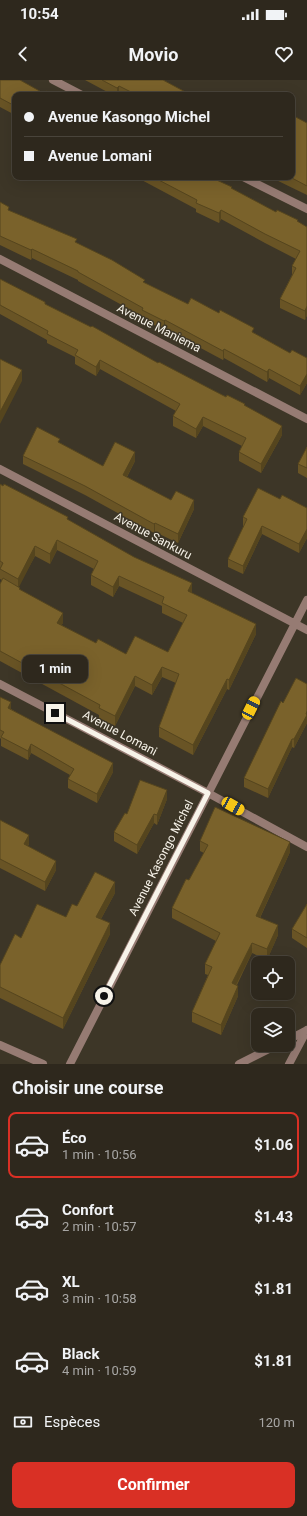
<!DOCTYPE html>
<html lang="fr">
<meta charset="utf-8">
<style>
:root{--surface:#2e281d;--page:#3a342a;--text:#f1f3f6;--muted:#a7a6a4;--line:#49443b;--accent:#d93025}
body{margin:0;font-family:Roboto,sans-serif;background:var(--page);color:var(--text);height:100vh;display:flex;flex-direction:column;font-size:15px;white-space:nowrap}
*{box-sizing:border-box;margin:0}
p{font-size:13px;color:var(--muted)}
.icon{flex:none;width:22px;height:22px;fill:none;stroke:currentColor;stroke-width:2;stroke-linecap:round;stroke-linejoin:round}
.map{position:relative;height:984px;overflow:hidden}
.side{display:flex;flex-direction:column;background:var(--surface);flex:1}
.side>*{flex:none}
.guide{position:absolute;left:12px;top:12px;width:283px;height:88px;border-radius:8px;box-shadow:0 4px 16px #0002,0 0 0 1px var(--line);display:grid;align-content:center;height:88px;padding:0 12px;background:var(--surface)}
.tools{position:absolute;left:251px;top:876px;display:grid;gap:8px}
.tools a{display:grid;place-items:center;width:44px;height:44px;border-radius:8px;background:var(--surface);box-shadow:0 4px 16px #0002,0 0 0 1px var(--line);font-size:20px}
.end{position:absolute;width:18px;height:18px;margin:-9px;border:5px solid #f7f3e9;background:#111;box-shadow:0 0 0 2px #111}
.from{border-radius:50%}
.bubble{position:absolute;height:28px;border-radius:8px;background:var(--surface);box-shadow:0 4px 16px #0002,0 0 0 1px var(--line);font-size:13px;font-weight:700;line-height:28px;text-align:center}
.car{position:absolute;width:12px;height:24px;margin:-12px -6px;border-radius:5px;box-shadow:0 0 3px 1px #0007;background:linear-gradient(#f5c518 24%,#345 0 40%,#f5c518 0 76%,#345 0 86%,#f5c518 0)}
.guide b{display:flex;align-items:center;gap:14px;height:38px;font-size:15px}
.guide b+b{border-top:1px solid var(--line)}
.guide i{width:10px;height:10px;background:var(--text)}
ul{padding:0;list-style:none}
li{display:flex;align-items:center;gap:12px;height:66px;margin:0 8px 6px;padding:0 4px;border:2px solid transparent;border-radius:8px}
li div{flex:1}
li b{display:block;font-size:15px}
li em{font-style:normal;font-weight:700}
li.selected{border-color:var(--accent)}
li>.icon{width:36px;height:36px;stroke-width:1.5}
h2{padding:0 12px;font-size:18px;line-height:48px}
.pay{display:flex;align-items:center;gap:10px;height:44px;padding:0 12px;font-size:15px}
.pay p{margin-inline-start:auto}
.primary-button{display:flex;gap:8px;margin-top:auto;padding:8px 12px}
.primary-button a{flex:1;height:46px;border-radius:8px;background:var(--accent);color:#fff;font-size:16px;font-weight:700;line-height:46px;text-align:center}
.status{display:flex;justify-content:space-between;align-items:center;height:28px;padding:0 20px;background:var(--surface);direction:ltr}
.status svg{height:11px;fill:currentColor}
header{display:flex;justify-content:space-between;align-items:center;height:52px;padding:0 12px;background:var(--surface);font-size:18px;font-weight:700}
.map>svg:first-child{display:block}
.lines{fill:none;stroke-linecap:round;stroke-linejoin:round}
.minor{stroke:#967b73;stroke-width:8}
.wall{fill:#695425;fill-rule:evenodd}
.shaded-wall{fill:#55451e}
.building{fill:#7a622b;stroke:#55451e}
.route{stroke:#f7f3e9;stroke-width:5}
.labels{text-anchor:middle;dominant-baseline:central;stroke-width:3;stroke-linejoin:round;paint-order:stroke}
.street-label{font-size:12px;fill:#f7f3e9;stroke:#3d3627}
</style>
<div class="status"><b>10:54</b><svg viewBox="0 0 49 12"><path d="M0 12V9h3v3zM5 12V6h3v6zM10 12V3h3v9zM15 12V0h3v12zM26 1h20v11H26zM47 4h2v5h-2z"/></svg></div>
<header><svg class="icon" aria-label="back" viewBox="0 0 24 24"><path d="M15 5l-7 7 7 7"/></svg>Movio<svg class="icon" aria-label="heart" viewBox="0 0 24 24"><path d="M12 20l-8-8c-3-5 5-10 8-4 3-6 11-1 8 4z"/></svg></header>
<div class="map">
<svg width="307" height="984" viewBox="0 0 307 984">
<rect width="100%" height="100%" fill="#3d3627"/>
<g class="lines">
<!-- minor -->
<path class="minor" d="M53,0L82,15
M243,97L307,129
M0,179L307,339
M0,389L307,550
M0,604L208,713L307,767
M288,960L307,950
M0,965L43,984
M70,984L307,520
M239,984L277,965
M289,984L307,950"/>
</g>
<!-- wall -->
<path class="wall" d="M0,0L45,14L53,15H15V35L0,27Z
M85,0H163L191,15H113Z
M307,43V115L270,97H292Z
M136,97H205L232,109L276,132L298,142L307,147V235L305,240L280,228V219L292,195V186L296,179L265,163L221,139L219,143L196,132V129Z
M0,122L9,131L77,163L145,203L188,224L254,253L290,273L307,278V303L300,315L269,298L267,302L224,278L223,280L165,249L164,250L142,239V236L78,201V200L32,178L31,180L0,165Z
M0,199L45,224L158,283L245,326L282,355L261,393L239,381V372L242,366L203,346L196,358L173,346V336L176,331L100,289L96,296L75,284V277L47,263V260L0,234Z
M60,363L103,386L135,381L127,397L171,420L194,429L178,463L155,452L154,453L85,415L23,384V376Z
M307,367V398L298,393V384Z
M0,404L68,440L192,513L256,554L229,610L227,609L193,675L159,657V647L176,603L162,597L152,615L135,606L115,646L99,638V635L0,581V504L2,500L0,499ZM57,470L94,489L91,495V505L113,517L119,506L162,526V533L183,543L168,572L126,574L96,563L61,545L63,543L20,510L18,507L35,476L50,484Z
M280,419L307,428V458L299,473L262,454L243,494L228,487V479L244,446H243V437Z
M0,617L11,629L113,692L97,723L68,708V699L70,695L31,673L28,680L1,666V659L0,658Z
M307,641V643L294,668L292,667L268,718L244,707V698Z
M167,719L157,745L154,743L137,774L114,761V752L127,734Z
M0,740L29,764L28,766L56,790L45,811L0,788Z
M200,761L290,772L260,838L278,855L267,880L252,873L237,905L238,916L221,955L192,942V932L208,895L205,894V884L216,861L172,838V828L189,800L204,773L200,771Z
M115,813L101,839L110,854L63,949L0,918V885L66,837L77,826Z
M307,824V868L292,858V849Z"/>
<!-- shaded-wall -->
<path class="shaded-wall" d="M119,6V15H117V8Z
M221,130V139L219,143V133Z
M32,169V178L31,180V170Z
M307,226V235L305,240V231Z
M165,240V249L164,250V241Z
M224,269V278L223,280V271Z
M100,280V289L96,296V287Z
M269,289V298L267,302V292Z
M22,290V301L0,344V332Z
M307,294V303L300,315V306Z
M203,337V346L196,358V349Z
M282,346V355L261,393V384Z
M135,372V381L123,404V395Z
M194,420V429L178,463V454Z
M155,443V452L154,453V444Z
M262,446V454L243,494V486Z
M307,449V458L299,473V464Z
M57,460V470L50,484V474Z
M35,466V476L18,509V499Z
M119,496V506L113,517V507Z
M192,503V513L188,511Z
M63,533V543L57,553V543Z
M256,544V554L229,610V600Z
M162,587V597L152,615V605Z
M135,596V606L115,646V636Z
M227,599V609L193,675V665Z
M11,622V631L8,628Z
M307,631V643L294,668V659Z
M292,659V667L268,718V709Z
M31,664V673L28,680V671Z
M113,683V692L97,723V714Z
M167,710V719L157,745V735Z
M154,734V743L137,774V765Z
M29,755V764L24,774V764Z
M290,762V772L256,846V836Z
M56,781V790L45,811V802Z
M115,802V813L96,848V837Z
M110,843V854L63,949V938Z
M278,845V855L267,880V869Z
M252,863V873L232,913V903Z
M238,906V916L221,955V945Z"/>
<!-- building -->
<path class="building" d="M0,0H20L45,14L46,11L53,15H15V26L0,18Z
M102,0H163L191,15H137L119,6L117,8Z
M292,35L307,43V106L290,97H292Z
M153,97H205L208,98L209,97H210L232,107L231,108L276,132L277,130L298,140L297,141L307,147V226L305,231L280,219L296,188L292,186L300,171L265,154L221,130L219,133L196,123L197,120Z
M0,122L9,127L8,130L77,159L75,162L112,180L145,200L143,202L188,224L191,218L219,233L220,230L254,248L252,252L290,273L292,270L307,278V294L300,306L269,289L267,292L224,269L223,271L165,240L164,241L142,230L143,228L78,192V191L32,169L31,170L0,156Z
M0,199L45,222V224L91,247L92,246L158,283L159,282L226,317L227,315L245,324L244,325L282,346L261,384L239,372L246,358L203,337L196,349L173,336L180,324L100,280L96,287L75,275L78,270L47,254L48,251L0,225Z
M0,279L22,290L0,332Z
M37,347L60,359L58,362L103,386L115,362L135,372L123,395L171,420L176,411L194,420L178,454L155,443L154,444L85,406L23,376Z
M307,367V388L298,384Z
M0,404L3,406L4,404L68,437L67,439L134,477L192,503L188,511L256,544L229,600L227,599L193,665L159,647L179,594L162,587L152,605L135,596L115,636L99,628L100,625L0,571V504L3,498L20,508L19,509L63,533L57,543L96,563L98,559L126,574L135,556L168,572L187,535L162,523L164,517L119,496L113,507L91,495L98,481L57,460L50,474L35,466L18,499L0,489L3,483L0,481Z
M258,408L280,419L282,415L307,428V449L299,464L262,446L243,486L228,479L247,439L243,437Z
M296,598L307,604V631L306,634L307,635L294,659H292L268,709L244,698L281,621L283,623Z
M0,617L11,622L8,628L113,683L97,714L68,699L74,689L31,664L28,671L1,657L4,652L0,650Z
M140,700L167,710L157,735L154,734L137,765L114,752L125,733L127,734Z
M215,727L290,762L256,836L278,845L267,869L252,863L232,903L238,906L221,945L192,932L212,887L205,884L220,853L172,828L186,799L189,800L208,765L200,761Z
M0,740L29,755L24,764L56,781L45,802L0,779Z
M95,792L115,802L96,837L110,843L63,938L0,907V885L15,854L21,858L37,824L66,837L72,824L77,826Z
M307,824V858L292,849Z"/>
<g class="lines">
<!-- route -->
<path class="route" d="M55,633L208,713L104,916"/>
</g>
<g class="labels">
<!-- street labels -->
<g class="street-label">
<text transform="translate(159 248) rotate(27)">Avenue Maniema</text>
<text transform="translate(153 456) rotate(28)">Avenue Sankuru</text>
<text transform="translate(120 653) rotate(28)">Avenue Lomani</text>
<text transform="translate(161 778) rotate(-63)">Avenue Kasongo Michel</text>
</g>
</g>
</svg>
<div class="tools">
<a><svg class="icon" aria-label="locate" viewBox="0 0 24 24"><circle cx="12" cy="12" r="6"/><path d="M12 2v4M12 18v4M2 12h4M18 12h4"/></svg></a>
<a><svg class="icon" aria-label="layers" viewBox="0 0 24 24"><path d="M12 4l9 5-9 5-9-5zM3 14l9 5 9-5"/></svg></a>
</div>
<i class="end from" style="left:104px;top:916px"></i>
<i class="end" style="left:55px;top:633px"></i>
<div class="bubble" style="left:22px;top:575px;width:66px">1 min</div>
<i class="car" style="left:251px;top:628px;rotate:27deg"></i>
<i class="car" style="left:233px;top:726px;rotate:119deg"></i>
<div class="guide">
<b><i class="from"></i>Avenue Kasongo Michel</b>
<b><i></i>Avenue Lomani</b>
</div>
</div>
<section class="side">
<h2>Choisir une course</h2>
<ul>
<li class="selected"><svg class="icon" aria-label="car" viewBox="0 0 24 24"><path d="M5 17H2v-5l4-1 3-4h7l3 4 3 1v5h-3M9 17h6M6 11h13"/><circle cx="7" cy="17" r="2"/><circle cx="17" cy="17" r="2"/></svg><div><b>Éco</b><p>1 min · 10:56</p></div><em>$1.06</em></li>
<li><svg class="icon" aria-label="car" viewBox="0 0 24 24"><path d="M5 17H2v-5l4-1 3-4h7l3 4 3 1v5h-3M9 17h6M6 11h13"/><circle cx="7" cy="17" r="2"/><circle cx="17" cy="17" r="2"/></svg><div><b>Confort</b><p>2 min · 10:57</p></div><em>$1.43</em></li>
<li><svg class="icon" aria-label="car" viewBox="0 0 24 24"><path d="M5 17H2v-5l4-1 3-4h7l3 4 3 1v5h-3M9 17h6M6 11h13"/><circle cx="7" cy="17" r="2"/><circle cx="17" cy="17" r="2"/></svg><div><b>XL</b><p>3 min · 10:58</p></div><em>$1.81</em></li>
<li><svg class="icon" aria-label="car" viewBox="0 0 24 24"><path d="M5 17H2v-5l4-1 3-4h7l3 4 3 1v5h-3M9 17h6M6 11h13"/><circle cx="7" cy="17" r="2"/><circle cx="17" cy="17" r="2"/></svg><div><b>Black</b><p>4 min · 10:59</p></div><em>$1.81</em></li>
</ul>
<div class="pay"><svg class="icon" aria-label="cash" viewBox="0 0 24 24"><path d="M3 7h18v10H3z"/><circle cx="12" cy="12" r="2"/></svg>Espèces<p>120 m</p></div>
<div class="primary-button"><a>Confirmer</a></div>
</section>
